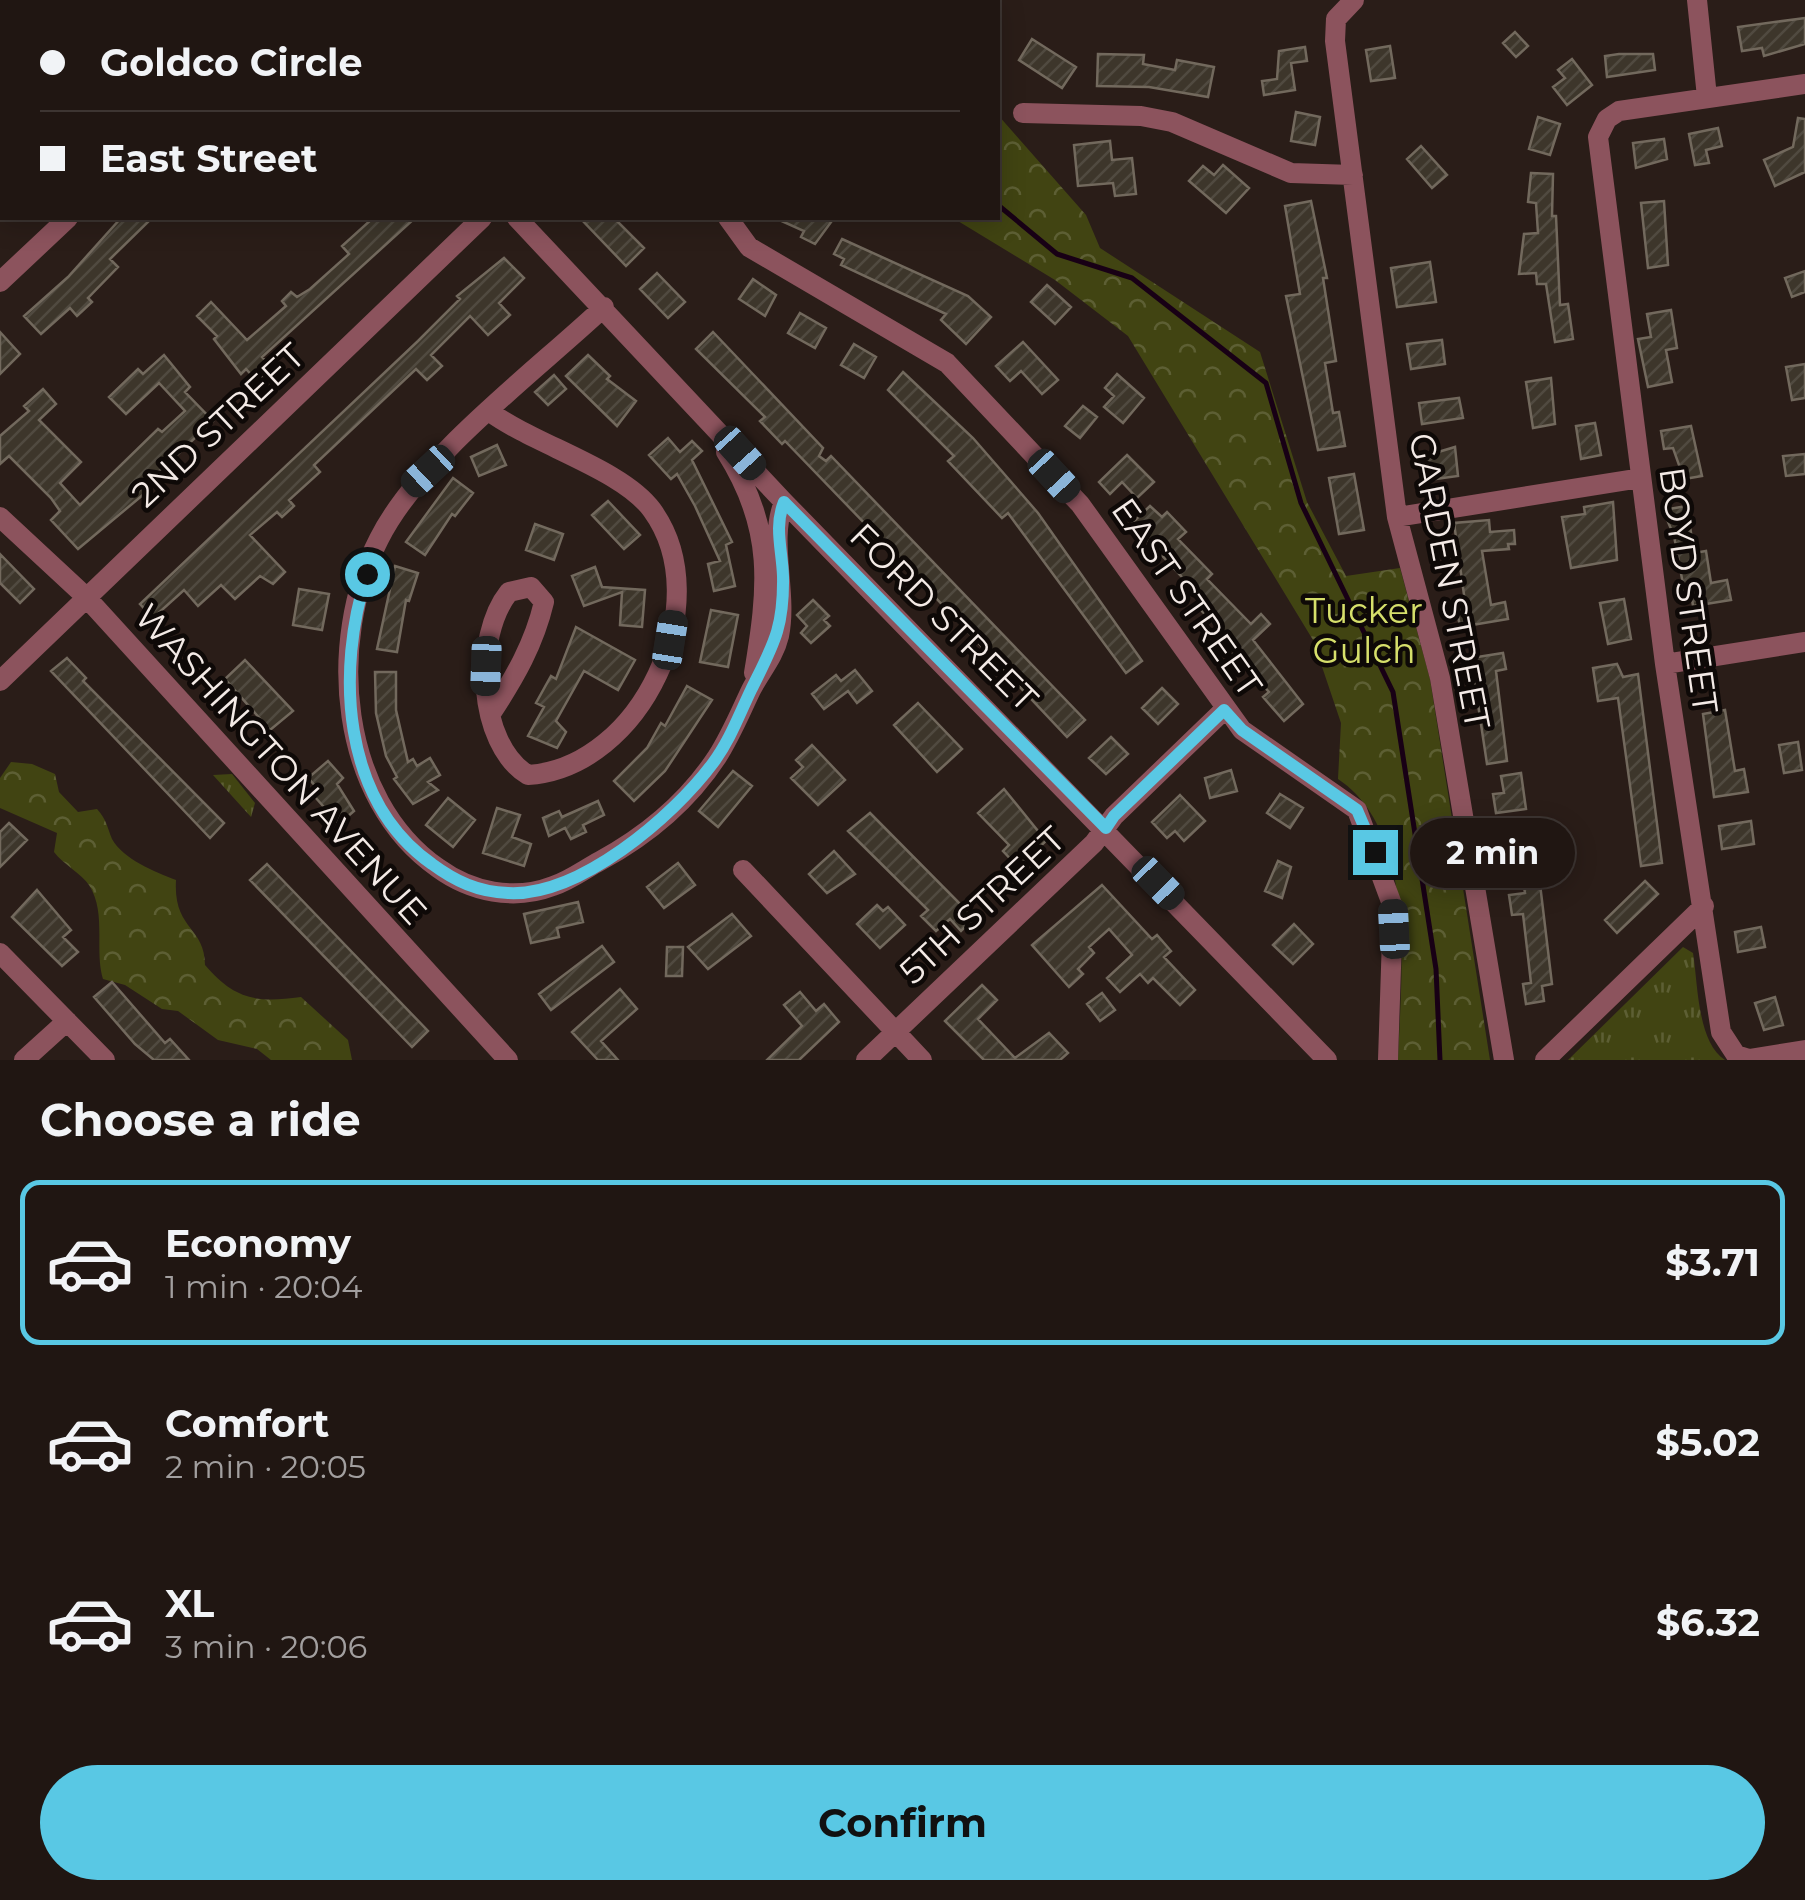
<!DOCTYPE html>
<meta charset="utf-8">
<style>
:root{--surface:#201612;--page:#281f1b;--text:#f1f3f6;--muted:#a29f9f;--line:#3d3532;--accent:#59c8e4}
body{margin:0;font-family:Montserrat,sans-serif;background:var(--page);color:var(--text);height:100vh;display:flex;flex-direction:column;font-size:38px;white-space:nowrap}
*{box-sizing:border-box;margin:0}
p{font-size:32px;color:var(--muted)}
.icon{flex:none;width:55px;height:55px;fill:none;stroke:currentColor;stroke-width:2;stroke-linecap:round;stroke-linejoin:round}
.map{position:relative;height:1060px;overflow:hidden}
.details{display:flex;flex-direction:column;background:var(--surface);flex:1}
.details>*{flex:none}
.guide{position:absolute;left:0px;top:0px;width:1000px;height:220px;box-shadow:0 5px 25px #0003,0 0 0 2px var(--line);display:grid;align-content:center;height:220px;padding:0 40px;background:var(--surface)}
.end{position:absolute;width:45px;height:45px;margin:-22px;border:12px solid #59c8e4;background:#111;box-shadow:0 0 0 5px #111}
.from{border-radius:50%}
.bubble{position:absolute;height:70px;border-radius:35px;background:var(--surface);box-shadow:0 5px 25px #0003,0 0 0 2px var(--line);font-size:32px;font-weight:700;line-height:70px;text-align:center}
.car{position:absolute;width:30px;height:60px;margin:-30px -15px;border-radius:12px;box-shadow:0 0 8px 2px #0007;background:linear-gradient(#222 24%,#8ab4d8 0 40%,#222 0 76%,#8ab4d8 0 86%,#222 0)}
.guide b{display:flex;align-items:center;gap:35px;height:95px;font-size:38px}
.guide b+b{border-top:2px solid var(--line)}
.guide i{width:25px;height:25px;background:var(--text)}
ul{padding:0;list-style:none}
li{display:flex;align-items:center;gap:30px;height:165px;margin:0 20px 15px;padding:0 20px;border:5px solid transparent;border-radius:20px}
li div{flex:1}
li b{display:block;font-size:38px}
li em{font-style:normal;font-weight:700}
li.selected{border-color:var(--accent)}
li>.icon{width:90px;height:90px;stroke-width:1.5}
h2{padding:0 40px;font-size:45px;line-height:120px}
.button{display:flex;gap:20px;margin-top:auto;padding:20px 40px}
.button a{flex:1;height:115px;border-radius:60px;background:var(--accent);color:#111;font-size:40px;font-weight:700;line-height:115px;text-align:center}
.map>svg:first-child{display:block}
.grass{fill:url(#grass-tufts)}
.forest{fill:url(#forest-crowns)}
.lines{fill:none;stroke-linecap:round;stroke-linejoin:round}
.stream{stroke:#180015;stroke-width:5}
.building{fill:url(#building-hatch);stroke:#72695d;stroke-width:2.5}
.minor{stroke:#8c535d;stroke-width:20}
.route{stroke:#59c8e4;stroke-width:12}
.labels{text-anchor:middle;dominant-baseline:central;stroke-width:9;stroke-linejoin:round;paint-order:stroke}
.street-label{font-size:35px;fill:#f3eae6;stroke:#0e0907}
.park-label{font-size:35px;fill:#d6df6b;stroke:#0e0907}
</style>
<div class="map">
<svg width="1805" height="1060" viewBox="0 0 1805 1060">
<defs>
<pattern id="grass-tufts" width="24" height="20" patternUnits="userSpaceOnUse" patternTransform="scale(2.5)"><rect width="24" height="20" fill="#414412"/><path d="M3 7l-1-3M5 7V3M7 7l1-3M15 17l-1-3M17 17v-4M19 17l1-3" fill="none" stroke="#5d5f34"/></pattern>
<pattern id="forest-crowns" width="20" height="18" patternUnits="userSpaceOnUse" patternTransform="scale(2.5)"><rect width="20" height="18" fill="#414412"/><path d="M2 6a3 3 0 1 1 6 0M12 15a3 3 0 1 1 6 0" fill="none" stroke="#5d5f34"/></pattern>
<pattern id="building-hatch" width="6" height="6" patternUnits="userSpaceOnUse" patternTransform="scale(2.5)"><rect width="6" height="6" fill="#3d362b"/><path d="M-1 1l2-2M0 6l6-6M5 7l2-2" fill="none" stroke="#504a40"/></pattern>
</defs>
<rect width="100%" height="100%" fill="#2a1d18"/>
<!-- grass -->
<path class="grass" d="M232,774L255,803L251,817L213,775Z
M1683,947L1693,953C1698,983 1697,1042 1725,1060H1568Z"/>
<!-- forest -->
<path class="forest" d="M998,115L1086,215L1100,248L1260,352L1307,502L1346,576L1400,568L1430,679L1490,1060H1398C1401,977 1418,832 1338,779L1341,723L1313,640L1128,336L1055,280L953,218H998Z
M11,762L32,764L55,774L59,792L78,812L97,809C107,820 107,827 112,839C123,859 155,872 176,880C173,930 205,926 205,965C235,1000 257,1003 301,997L348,1040L352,1060H271L257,1049L218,1040L178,1011L162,1009L125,985L103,979C94,949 107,913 89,885C82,874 63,864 54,852L57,833L0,808V778Z"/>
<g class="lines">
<!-- stream -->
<path class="stream" d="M735,0L737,2
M998,205L1057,254L1132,278L1266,383L1301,503L1393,692L1436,969L1440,1060"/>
</g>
<!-- building -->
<path class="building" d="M1805,18V44L1764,56L1762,48L1742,51L1738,27Z
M1515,32L1528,46L1516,57L1503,43Z
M1032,39L1076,67L1062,88L1019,60Z
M1390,46L1395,78L1371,81L1366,50Z
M1305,47L1307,61L1291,63L1295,90L1264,95L1262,81L1277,79L1279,51Z
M1098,54L1144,55L1143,64L1175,70L1177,60L1214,67L1208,97L1149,87L1097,86Z
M1619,54H1653L1655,70L1607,77L1605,56Z
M1572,59L1592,85L1567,105L1553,87L1565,78L1558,70Z
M1296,112L1320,117L1315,145L1291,141Z
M1538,117L1560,124L1550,155L1529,149Z
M1798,118L1805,119V172L1775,186L1764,160L1793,147Z
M1718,128L1722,146L1706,150L1709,163L1695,165L1689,134Z
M1664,139L1667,159L1636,168L1633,143Z
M1110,141L1112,160L1132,158L1136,194L1115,196L1113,183L1078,186L1074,145Z
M1421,146L1447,175L1432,188L1407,159Z
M1223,165L1249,188L1226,213L1189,181L1203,166L1214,175Z
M1531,173L1553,174L1552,216H1556L1560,305L1568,304L1573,339L1555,342L1546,284H1537L1536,273L1519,274L1524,234L1538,233L1536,203L1528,202Z
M1311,201L1327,278H1323L1336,361L1325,363L1333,413L1339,412L1345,446L1318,450L1286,296L1300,294L1285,206Z
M1664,201L1668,265L1648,268L1641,203Z
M121,218H152L110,259L118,267L88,298L92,302L77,316L70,308L41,334L24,316L68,277Z
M373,218H415L262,357L272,367L257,381L246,369L241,374L214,339L217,336L197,316L211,302L247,340L286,306L282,301L291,292L297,297L310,289L349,254L342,246Z
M580,218H614L644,248L626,266Z
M775,218H834L815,244L801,237L804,231Z
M842,239L968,296L991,317L966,344L941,320L946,314L841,265L844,259L834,254Z
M504,258L524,278L499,303L510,315L488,335L470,316L431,355L442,366L427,380L416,369L314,465L320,472L289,500L294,506L282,517L277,512L250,535L285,572L273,584L260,576L235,599L221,585L198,606L184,590L153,618L140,604L418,341L460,299L457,296Z
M1430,262L1436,302L1397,307L1391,268Z
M1805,271V292L1792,297L1785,278Z
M657,273L685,302L668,318L640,289Z
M753,279L776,295L765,316L739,299Z
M1047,285L1071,307L1055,324L1031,302Z
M1671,310L1677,348L1666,350L1672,382L1648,387L1638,339L1651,337L1647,314Z
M800,313L826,328L815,348L788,333Z
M0,332L20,354L0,374Z
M713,332L823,448L819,456L826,461L831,456L1085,720L1067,737L901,561L785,441L782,444L760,421L765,417L696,349Z
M1442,340L1445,364L1411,369L1407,344Z
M1023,342L1058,380L1042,394L1021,371L1010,381L996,366Z
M854,344L876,357L864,378L841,365Z
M164,355L190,387L185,392L213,421L146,484L150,489L78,549L51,520L60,511L51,498L9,456L0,464V436L29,411L24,406L43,389L56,404L39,420L81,462L60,483L80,505L158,429L162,432L185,411L159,383L126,414L109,397L138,369L143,374Z
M588,355L610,376L607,379L636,401L617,426L566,376Z
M1805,364V398L1792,400L1786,367Z
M903,372L973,438L1038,513L1142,661L1126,673L1008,513L1002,518L948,461L954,456L888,390Z
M1117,374L1144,398L1123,423L1104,407L1114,396L1105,388Z
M554,375L566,389L548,405L535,392Z
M1551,378L1555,424L1533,428L1526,382Z
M1459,398L1463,418L1422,424L1419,403Z
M1083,406L1097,417L1080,438L1065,426Z
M1595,423L1601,455L1581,459L1576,426Z
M1691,426L1702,476L1684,479L1673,448L1664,449L1661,431Z
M668,438L680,452L692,441L702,451L692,460L732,542L726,545L735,586L714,591L708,564L720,561L695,506L677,474L671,479L649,455Z
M497,445L506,465L479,476L471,457Z
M1455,447L1458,476L1428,480L1425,456Z
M1805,454V474L1786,476L1783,456Z
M1127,455L1154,482L1137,498L1122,482L1110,494L1099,482Z
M1354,474L1364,530L1339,534L1329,478Z
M453,478L473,493L455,516L452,514L425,555L406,542Z
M608,501L640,535L624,549L592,515Z
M1613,502L1617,560L1571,568L1562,517L1585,514L1584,507Z
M1150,506L1162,517L1167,512L1186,532L1178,539L1212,574L1207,579L1251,624L1261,614L1270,624L1253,640L1303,704L1284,721L1263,697L1269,692L1233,654L1238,649L1198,607L1204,601L1132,523Z
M1687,506L1694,553L1706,551L1711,583L1727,580L1731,600L1693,606L1692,599L1686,600L1674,536L1663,510Z
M1489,520L1490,532L1514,530L1515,544H1508L1509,549L1482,551L1491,605L1505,602L1508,619L1460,627L1457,610L1466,609L1454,523Z
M535,524L563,534L554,560L526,550Z
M0,554L34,589L20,603L0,583Z
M395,566L418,573L409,601L406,600L397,652L377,649Z
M595,567L602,587L645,590L642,627L620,625L622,592L584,606L572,576Z
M299,589L329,594L322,630L293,625Z
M1624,599L1631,639L1608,644L1600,603Z
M813,600L829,616L824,620L830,626L811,643L801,633L807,626L797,615Z
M711,610L738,615L728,667L700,662Z
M576,627L635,660L618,690L584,671L556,721L566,732L557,748L528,736L544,707L536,703L551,676L556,679Z
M1503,653L1506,669L1496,671L1507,761L1487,764L1471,658Z
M67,658L86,678L83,681L224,823L210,838L51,671Z
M245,660L293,711L270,730L225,679Z
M1617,664L1623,677L1638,674L1662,863L1641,866L1618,698L1598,701L1593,668Z
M855,670L872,691L857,703L848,691L824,709L812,694L836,675L841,681Z
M375,672H396V710L408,762L413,759L417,766L430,758L440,775L428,782L438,790L413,804L394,779L397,777L386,756L376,713Z
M687,686L712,700L665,771L634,801L614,781L647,748L661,723L665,726Z
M1162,688L1178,704L1158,724L1142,708Z
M918,703L962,749L937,772L894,725Z
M1725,710L1735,771L1744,769L1748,792L1714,797L1703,714Z
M1111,737L1128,754L1106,774L1089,758Z
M1798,742L1802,770L1784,773L1779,745Z
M812,745L845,780L818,805L791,778L803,767L796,760Z
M328,761L343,778L337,784L354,811L339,824L315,797L321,792L308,778Z
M1231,770L1237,791L1210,798L1205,778Z
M733,771L752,786L718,827L699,811Z
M1521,773L1526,809L1496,813L1493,794L1504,793L1501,776Z
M1004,789L1046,841L1018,867L1003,851L1009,845L978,813Z
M1280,794L1303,808L1290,828L1267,813Z
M1180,795L1205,821L1184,841L1175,831L1167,838L1152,822Z
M448,798L475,820L453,847L426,825Z
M598,801L604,815L583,825L586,832L571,839L565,828L549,836L543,818L559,811L562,817Z
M497,808L520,815L512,837L531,844L524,866L483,853Z
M870,813L974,918L961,931L950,919L936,931L921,916L928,910L848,831Z
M1751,821L1754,844L1722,849L1719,826Z
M9,823L27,840L0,867V832Z
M1534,834L1552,984L1542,986L1544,1001L1526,1004L1523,984L1531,983L1523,914L1512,915L1509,895L1525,893L1519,857L1503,859L1500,839Z
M834,851L855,874L827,893L809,874Z
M1278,861L1291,867L1282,898L1265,891Z
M678,863L695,885L664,908L647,887Z
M267,864L428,1031L412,1047L250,880Z
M1645,881L1658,894L1617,933L1605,920Z
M1102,885L1152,939L1157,935L1171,951L1164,957L1195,990L1180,1005L1153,978L1148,983L1140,974L1120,992L1107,978L1132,955L1109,929L1089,947L1094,953L1078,969L1083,974L1069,987L1032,945Z
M37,890L71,930L63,937L78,952L62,966L12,917Z
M578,902L583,922L557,928L559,937L531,943L524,914Z
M877,905L883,911L888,907L905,925L880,948L857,924Z
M732,914L751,936L708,969L688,947Z
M1294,924L1313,944L1293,964L1273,945Z
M1761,927L1765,947L1738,952L1735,932Z
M602,946L614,962L551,1010L539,994Z
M667,947H683L682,976H666Z
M112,982L165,1043L170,1039L189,1060H154L135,1044L94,997Z
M982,985L997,1000L978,1019L1015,1058L1049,1033L1068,1053L1060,1060H984L945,1021Z
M620,989L637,1009L601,1041L618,1060H598L572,1032Z
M800,992L816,1011L824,1004L839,1022L799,1060H767L802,1026L784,1005Z
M1102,993L1115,1010L1100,1021L1087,1004Z
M1775,997L1783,1025L1764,1030L1755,1003Z"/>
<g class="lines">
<!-- minor -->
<path class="minor" d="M611,0L612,2
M1354,0L1336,19L1335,41L1397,517L1440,678L1504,1060
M1697,0L1707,97
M294,2L297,0
M1805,84L1619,111L1607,119L1598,137L1665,664L1721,1032L1736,1055L1749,1059L1805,1050
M1023,113L1141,116L1172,122L1291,173L1353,175
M517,218L784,502L1327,1060
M728,218L749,247L947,363L1080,504L1242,730L1357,810L1393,907L1388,1060
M0,282L68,218
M604,307C536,371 420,457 379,539C326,642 339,799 438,868C471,892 514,901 553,886C569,881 585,869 600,861C646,836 688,801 717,757C731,735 740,713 751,690C760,672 774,657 779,636C788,593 768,541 784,502
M490,412C535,445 622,469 652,510C719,602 641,768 528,775C477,744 473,637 509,592L531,587L544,602C534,644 515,677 492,712
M726,452C775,529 768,588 754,673
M0,517L85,596L508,1060
M1397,517L1641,478
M1665,664L1805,642
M0,681L482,218
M743,870L922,1060
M0,953L105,1060
M24,1060L67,1021
M866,1060L1094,843L1114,816L1224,710
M1545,1060L1704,906"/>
</g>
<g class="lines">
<!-- route -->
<path class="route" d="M367,574C336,670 341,800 432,864C455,881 478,892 508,893C579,897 673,817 713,763C730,740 739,715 751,690C773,645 784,629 783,576C782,549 774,527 784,502L1106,828L1114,816L1224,710L1242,730L1357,810L1375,852"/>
</g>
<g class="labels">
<!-- street labels -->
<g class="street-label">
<text transform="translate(218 425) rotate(-43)">2ND STREET</text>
<text transform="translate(1450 581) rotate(79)">GARDEN STREET</text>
<text transform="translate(1689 590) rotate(82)">BOYD STREET</text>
<text transform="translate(1187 597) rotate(55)">EAST STREET</text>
<text transform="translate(944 617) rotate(45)">FORD STREET</text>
<text transform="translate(281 764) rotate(48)">WASHINGTON AVENUE</text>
<text transform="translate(982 905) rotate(-43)">5TH STREET</text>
</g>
<!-- park labels -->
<g class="park-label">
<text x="1364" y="610">Tucker<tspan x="1364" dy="40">Gulch</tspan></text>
</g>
</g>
</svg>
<i class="end from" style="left:367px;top:574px"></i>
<i class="end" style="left:1375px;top:852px"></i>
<div class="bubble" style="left:1410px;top:818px;width:165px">2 min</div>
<i class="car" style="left:740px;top:453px;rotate:138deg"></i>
<i class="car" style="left:428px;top:471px;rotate:227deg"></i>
<i class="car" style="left:1054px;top:476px;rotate:137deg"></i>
<i class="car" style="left:670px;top:640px;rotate:9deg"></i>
<i class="car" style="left:486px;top:666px;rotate:182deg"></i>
<i class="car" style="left:1158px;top:883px;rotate:136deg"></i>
<i class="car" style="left:1394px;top:929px;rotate:357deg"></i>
<div class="guide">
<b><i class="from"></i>Goldco Circle</b>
<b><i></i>East Street</b>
</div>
</div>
<section class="details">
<h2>Choose a ride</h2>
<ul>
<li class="selected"><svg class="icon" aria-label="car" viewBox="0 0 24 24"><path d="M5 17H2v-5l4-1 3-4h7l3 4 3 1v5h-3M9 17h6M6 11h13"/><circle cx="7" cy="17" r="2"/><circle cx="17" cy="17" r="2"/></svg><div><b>Economy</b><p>1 min · 20:04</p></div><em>$3.71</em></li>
<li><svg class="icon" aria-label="car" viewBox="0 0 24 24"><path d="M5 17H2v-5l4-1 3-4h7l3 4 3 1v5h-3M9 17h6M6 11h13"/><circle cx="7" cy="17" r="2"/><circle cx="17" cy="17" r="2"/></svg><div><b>Comfort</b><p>2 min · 20:05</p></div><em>$5.02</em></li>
<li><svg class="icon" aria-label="car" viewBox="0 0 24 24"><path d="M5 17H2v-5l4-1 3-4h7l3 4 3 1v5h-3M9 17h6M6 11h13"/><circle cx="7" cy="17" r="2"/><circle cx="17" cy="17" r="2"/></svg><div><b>XL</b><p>3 min · 20:06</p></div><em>$6.32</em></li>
</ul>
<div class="button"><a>Confirm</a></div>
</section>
